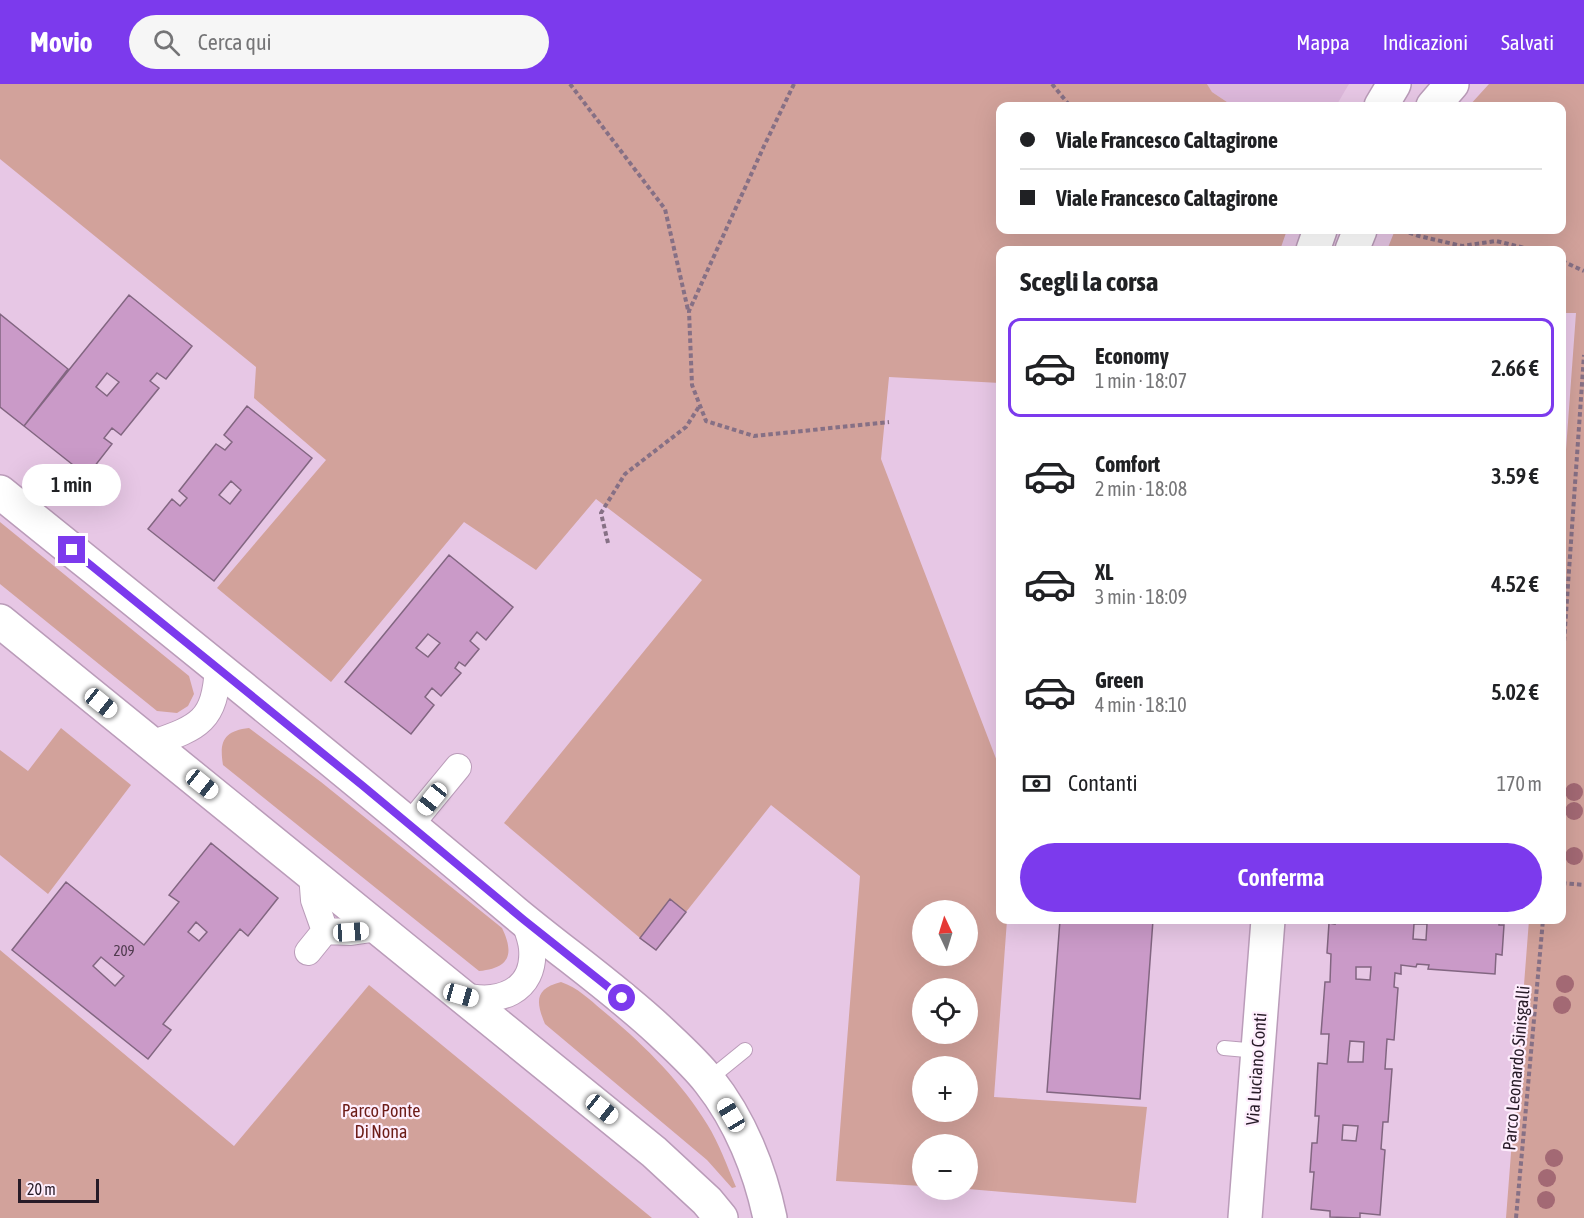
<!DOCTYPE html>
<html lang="it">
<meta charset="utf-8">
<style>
:root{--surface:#fff;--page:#f6f6f6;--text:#202124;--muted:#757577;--line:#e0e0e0;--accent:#7c3aed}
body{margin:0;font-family:"Asap Condensed",sans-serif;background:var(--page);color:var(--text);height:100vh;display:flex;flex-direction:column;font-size:22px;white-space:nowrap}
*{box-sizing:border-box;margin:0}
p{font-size:20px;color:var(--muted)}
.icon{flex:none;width:33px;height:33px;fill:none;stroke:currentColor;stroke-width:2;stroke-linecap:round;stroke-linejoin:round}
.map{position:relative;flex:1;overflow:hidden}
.panel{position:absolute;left:996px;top:162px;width:570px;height:678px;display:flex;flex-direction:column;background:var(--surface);border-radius:12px;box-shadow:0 6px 24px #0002}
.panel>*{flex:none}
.guide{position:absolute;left:996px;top:18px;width:570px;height:132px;border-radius:12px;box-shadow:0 6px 24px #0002;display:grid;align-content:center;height:132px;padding:0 24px;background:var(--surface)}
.needle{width:39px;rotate:356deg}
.buttons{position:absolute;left:912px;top:816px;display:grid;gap:12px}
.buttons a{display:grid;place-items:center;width:66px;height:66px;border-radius:50%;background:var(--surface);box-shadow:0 6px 24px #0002;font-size:30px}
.scale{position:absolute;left:18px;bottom:15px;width:81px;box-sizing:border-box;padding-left:6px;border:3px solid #271b27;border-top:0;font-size:16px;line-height:21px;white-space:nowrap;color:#271b27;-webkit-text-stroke:4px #feeefd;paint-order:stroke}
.end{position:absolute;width:27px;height:27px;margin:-14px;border:8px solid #7c3aed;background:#fff;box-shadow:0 0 0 3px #fff}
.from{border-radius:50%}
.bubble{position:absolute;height:42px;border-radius:21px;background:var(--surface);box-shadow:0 6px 24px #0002;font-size:20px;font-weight:600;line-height:42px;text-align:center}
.car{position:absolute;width:18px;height:36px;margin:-18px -9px;border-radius:8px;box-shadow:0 0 4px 2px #0007;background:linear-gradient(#fff 24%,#345 0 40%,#fff 0 76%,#345 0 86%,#fff 0)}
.guide b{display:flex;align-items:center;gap:21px;height:57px;font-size:22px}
.guide b+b{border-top:2px solid var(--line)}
.guide i{width:15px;height:15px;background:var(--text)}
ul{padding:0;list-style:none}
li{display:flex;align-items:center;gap:18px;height:99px;margin:0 12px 9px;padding:0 12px;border:3px solid transparent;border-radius:12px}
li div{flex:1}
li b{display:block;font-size:22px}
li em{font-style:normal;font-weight:600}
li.current{border-color:var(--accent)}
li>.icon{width:54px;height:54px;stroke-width:1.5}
h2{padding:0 24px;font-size:27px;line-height:72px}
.pay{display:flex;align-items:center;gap:15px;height:66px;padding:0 24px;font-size:22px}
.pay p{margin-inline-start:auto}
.cta{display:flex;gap:12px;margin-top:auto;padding:12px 24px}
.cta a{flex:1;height:69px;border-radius:36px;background:var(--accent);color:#fff;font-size:24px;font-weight:600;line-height:69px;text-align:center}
header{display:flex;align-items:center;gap:36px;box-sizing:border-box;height:84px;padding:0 30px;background:var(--accent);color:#fff}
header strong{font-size:28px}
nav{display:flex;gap:33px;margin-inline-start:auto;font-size:21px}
.search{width:420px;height:54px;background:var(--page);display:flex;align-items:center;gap:15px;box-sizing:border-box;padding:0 21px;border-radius:33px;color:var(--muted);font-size:22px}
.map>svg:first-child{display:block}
.built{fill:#ddb8db}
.green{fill:#d2a29b;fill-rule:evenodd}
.building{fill:#ca9ac8;stroke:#826681;stroke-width:1.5;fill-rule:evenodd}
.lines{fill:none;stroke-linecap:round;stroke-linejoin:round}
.service-casing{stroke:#ba9cb9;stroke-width:16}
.minor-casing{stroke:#ba9cb9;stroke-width:28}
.tertiary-casing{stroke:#ba9cb9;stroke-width:36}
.path{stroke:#867085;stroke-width:4;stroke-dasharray:4.5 3;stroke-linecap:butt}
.service{stroke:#fff;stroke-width:14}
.minor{stroke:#fff;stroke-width:26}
.tertiary{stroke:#fff;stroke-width:33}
.tree{fill:#a36974}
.route{stroke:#7c3aed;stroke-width:8}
.labels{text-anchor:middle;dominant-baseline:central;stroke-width:4.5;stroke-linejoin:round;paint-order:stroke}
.number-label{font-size:15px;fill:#503b4f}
.street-label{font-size:18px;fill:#271b27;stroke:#feeefd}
.park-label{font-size:18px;fill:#6c1c18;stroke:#feeefd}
</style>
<header>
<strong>Movio</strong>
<div class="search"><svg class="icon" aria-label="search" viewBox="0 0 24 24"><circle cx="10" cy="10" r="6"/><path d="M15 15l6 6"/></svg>Cerca qui</div>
<nav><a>Mappa</a><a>Indicazioni</a><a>Salvati</a></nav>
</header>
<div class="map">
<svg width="1584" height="1134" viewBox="0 0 1584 1134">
<rect width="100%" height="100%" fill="#e7c7e5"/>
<!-- built -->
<path class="built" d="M1207,0H1349L1336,22H1233L1212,8Z"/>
<!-- green -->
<path class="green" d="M0,0H1207L1212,8L1233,22H1000V146H1287L1280,166H1000V299L889,293L881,375L1000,685V836H1007L994,1013L1147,1023L1136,1119L968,1105V1060H922V1102L836,1097L860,792L771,721L686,828L670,816L640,854L504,739L702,496L596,415L536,486L464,438L331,598L217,504L326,376L254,314L256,283L0,75ZM922,826H968V872H922ZM922,904H968V950H922ZM922,982H968V1028H922Z
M1489,0H1584V1134H1506L1529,836H1562V420L1576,229H1562V166H1387L1395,146H1562V22H1469Z
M0,438L189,592L194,610L188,622L177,629L157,627L0,500Z
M61,644L131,701L48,810L0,771V666L28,687Z
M249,644L321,698L502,844C515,871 509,884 479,887L223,681C219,657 224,647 249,644Z
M0,866L234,1062L369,901L652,1134H0Z
M561,898C578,904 589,915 602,926C642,959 680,996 707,1040C719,1059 727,1082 736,1103L732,1104L707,1076L545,940C536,918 534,905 561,898Z"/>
<!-- building -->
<path class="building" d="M129,211L192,262L166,295L157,289L150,297L159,304L121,351L112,344L104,354L112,360L87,392L24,342ZM107,289L119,298L107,312L96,303Z
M0,230L68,285L24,342L0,323Z
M247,322L312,374L214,497L148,445L172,415L180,422L187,414L179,407L216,360L225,366L232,358L224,351ZM231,397L241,406L230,420L219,411Z
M449,471L513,523L486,556L477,548L470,557L479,565L465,582L459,578L455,584L461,589L441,612L432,604L425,613L434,621L411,650L345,598ZM428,550L440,559L428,573L416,564Z
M211,759L278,814L248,852L240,845L163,940L171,946L148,975L12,866L66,798L144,861L179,818L169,811ZM196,838L207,848L199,857L188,848ZM101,873L124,892L115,902L93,882Z
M670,815L686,828L656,866L640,854Z
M1060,836H1153L1140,1015L1047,1008Z
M1335,836H1499V841H1504L1502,871L1496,870L1495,890L1428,885L1429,881L1417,880L1416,883L1401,881V890L1395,889L1394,903L1398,904L1394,956L1387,955L1385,985H1392L1388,1038H1383L1381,1065L1385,1066L1380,1131L1360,1129V1134L1330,1133V1127L1311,1125L1314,1088H1310L1312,1059H1317L1319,1032H1315L1318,979L1327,980L1329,950H1321L1325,898H1330L1331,870L1327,869L1329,839L1335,840ZM1414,840H1427L1426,856L1413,855ZM1356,883H1371L1370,896L1356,895ZM1350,957L1364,958L1363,978H1348ZM1343,1041L1358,1042L1356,1057L1342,1056Z"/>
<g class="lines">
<defs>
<path id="service" d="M1224,964L1258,967
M708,996L745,966"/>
<path id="minor" d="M151,660C199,643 215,638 218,583
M411,740L458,683
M312,790L314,816L325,847
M325,847L351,848L378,844
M308,868L325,847
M461,911C498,921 536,908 532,864C531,854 527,845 524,836"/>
<path id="tertiary" d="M1381,22L1394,0
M1433,22L1452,0
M1313,166L1320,146
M1352,166L1360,146
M0,408C172,547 345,685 514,828C562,868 614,904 660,947C677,963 695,979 709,997C740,1036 760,1086 770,1134
M0,537L654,1068L707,1117L721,1134
M1245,1134L1268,836"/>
</defs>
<!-- service casing -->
<use href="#service" class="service-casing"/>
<!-- minor casing -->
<use href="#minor" class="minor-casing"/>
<!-- tertiary casing -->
<use href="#tertiary" class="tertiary-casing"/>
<!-- path -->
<path class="path" d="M570,0L665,125L688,226
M794,0L764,62L689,227L692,301L706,337L754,352L889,338
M1052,0L1070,22
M1402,146L1419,152L1462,162L1496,157L1533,166
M1562,177L1584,187
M608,459L601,429L625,390L686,343L700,321
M1562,587L1584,271
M1562,799L1584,801
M1516,1134L1543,836"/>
<!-- service -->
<use href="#service" class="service"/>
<!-- minor -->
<use href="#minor" class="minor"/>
<!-- tertiary -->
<use href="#tertiary" class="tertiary"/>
</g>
<!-- trees -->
<g class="tree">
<circle cx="1574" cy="708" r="9"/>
<circle cx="1574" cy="727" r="9"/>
<circle cx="1574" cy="772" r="9"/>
<circle cx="1565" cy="900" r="9"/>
<circle cx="1562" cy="921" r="9"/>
<circle cx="1554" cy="1074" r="9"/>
<circle cx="1547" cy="1094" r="9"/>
<circle cx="1546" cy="1116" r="9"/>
</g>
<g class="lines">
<!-- route -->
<path class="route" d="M72,466L363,702L524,836L622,914"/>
</g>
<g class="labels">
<!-- number labels -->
<g class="number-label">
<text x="124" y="866">209</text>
</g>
<!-- street labels -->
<g class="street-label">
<text transform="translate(1516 984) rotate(-85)">Parco Leonardo Sinisgalli</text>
<text transform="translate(1256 985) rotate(-86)">Via Luciano Conti</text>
</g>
<!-- park labels -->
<g class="park-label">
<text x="381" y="1026">Parco Ponte<tspan x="381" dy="21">Di Nona</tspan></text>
</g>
</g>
</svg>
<div class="buttons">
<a><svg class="needle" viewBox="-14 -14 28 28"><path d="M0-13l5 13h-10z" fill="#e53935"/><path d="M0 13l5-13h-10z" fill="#757577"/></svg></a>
<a><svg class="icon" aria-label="locate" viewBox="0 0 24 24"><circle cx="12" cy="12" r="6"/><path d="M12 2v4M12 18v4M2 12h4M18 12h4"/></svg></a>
<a>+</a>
<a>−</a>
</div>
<div class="scale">20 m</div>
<i class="end from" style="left:622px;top:914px"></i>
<i class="end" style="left:72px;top:466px"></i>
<div class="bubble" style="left:22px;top:380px;width:99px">1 min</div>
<i class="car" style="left:101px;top:619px;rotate:129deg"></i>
<i class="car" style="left:202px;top:700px;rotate:129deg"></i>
<i class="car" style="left:432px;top:715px;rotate:219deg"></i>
<i class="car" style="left:351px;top:848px;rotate:86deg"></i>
<i class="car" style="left:461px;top:911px;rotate:106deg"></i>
<i class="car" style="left:602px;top:1025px;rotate:129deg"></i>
<i class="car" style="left:731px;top:1031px;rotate:329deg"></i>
<div class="guide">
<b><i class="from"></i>Viale Francesco Caltagirone</b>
<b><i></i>Viale Francesco Caltagirone</b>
</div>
<section class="panel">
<h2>Scegli la corsa</h2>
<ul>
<li class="current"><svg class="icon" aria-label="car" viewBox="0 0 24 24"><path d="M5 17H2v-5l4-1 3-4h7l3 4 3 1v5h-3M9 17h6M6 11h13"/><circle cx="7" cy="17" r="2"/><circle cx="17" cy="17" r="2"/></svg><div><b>Economy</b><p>1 min · 18:07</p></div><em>2.66 €</em></li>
<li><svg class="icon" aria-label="car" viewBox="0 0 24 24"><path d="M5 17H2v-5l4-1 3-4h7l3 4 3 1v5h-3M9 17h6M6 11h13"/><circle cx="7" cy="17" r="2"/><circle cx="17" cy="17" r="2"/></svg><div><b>Comfort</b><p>2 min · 18:08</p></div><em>3.59 €</em></li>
<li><svg class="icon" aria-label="car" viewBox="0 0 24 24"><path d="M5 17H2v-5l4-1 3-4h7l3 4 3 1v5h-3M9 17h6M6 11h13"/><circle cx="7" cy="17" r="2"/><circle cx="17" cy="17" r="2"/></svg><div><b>XL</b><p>3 min · 18:09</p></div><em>4.52 €</em></li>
<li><svg class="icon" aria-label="car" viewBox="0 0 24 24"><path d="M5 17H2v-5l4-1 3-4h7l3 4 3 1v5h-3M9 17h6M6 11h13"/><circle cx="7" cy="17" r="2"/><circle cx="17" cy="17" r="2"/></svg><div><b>Green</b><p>4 min · 18:10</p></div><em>5.02 €</em></li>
</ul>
<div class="pay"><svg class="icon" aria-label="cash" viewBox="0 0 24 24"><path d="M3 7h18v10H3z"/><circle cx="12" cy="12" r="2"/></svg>Contanti<p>170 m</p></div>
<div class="cta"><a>Conferma</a></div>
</section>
</div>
